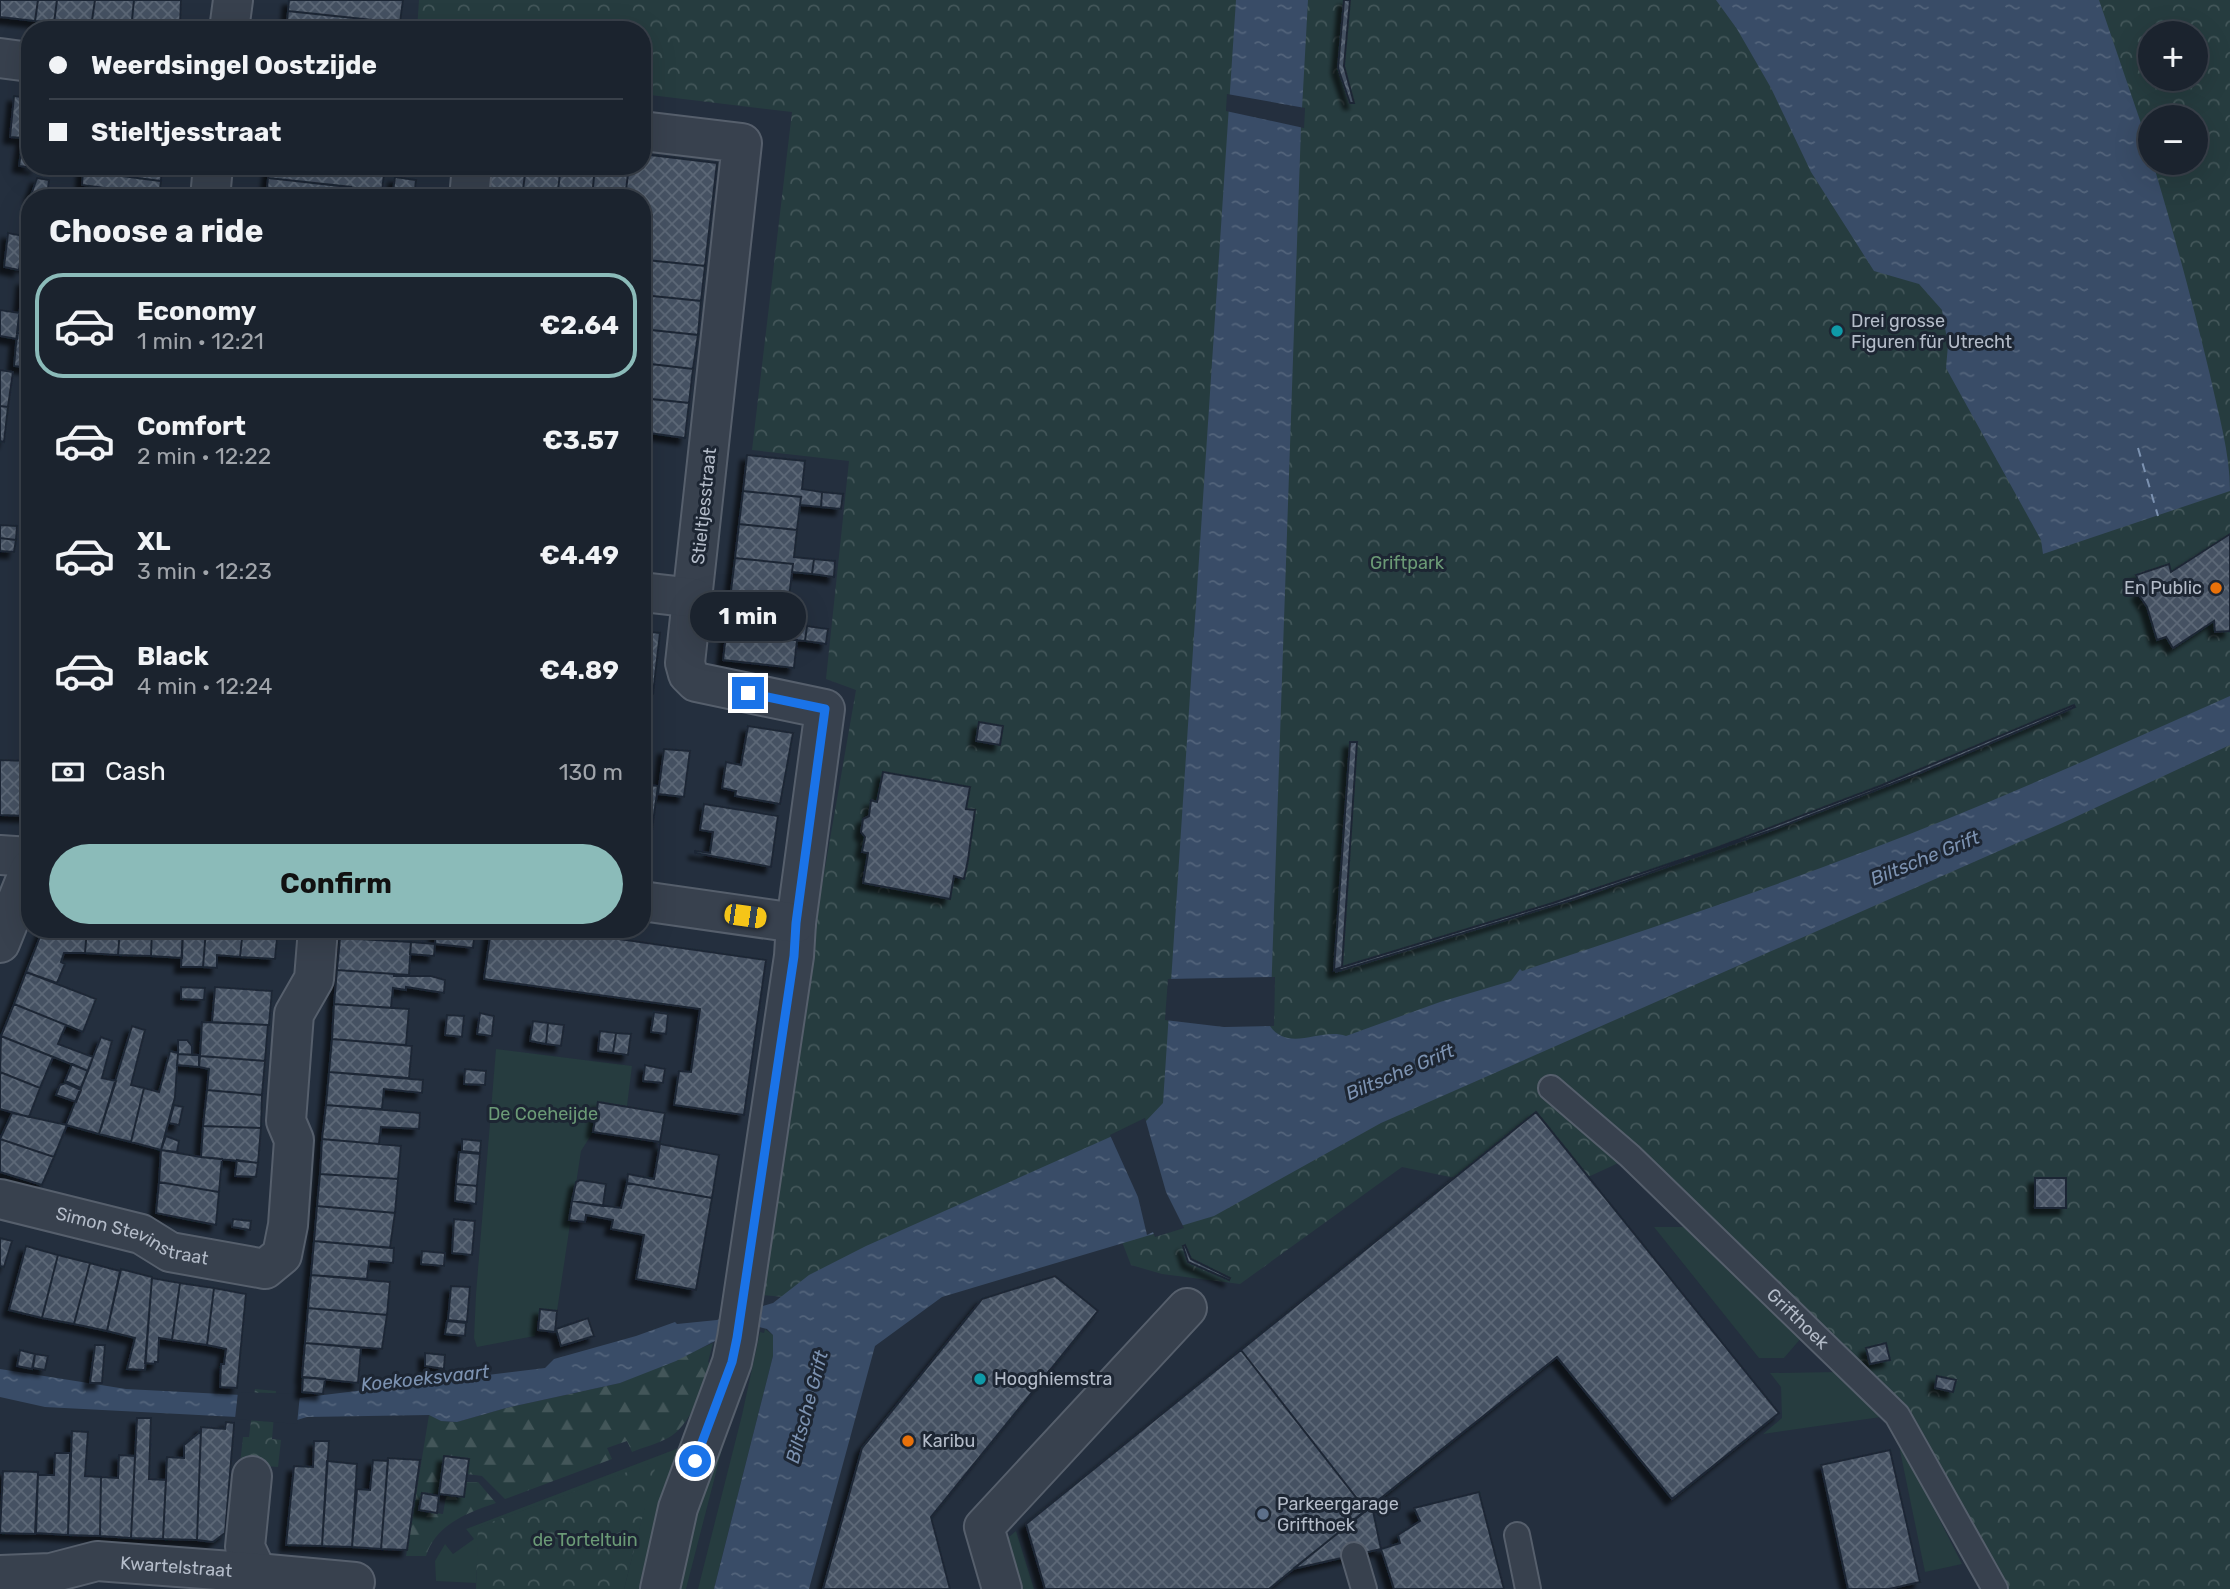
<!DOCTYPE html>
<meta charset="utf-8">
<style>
:root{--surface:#1b232e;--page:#242b36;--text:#f1f3f6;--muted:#a0a4aa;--line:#39404a;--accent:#8bbbb9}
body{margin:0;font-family:Rubik,sans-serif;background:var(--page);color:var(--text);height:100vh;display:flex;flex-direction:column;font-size:26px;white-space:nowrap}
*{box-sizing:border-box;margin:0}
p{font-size:23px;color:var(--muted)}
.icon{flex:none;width:38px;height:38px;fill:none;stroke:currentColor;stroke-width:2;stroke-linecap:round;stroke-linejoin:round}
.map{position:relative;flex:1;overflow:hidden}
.panel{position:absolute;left:21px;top:189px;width:630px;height:749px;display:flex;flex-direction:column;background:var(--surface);border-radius:28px;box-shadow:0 7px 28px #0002,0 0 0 2px var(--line)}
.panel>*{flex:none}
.banner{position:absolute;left:21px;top:21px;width:630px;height:154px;border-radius:28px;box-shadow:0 7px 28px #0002,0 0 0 2px var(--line);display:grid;align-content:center;height:154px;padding:0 28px;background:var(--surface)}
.controls{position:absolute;left:2138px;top:21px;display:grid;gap:14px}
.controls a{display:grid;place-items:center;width:70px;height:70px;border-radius:50%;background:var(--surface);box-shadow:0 7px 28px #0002,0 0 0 2px var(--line);font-size:35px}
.end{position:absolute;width:32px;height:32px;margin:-16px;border:9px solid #1a73e8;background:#fff;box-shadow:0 0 0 4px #fff}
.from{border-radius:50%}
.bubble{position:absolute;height:49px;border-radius:24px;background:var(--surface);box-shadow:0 7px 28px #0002,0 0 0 2px var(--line);font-size:23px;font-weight:700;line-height:49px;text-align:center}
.car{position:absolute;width:21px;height:42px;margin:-21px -10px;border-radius:9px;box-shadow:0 0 5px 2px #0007;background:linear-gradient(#f5c518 24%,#345 0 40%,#f5c518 0 76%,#345 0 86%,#f5c518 0)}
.banner b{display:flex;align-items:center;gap:24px;height:66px;font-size:26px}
.banner b+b{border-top:2px solid var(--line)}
.banner i{width:18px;height:18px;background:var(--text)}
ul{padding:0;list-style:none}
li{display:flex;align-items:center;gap:21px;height:105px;margin:0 14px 10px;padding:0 14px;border:4px solid transparent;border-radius:28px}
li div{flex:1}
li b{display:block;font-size:26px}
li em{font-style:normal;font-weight:700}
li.current{border-color:var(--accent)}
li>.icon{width:63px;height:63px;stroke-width:1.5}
h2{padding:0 28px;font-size:32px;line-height:84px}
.pay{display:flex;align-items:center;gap:18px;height:77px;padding:0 28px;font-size:26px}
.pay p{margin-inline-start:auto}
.action{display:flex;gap:14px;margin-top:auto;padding:14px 28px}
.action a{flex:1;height:80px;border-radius:42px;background:var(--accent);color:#111;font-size:28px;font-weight:700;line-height:80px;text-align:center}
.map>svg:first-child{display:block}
.green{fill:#263c3f}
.forest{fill:url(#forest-firs)}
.park{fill:url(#park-crowns);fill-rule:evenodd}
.water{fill:url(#water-ripples)}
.pier{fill:#242f3e}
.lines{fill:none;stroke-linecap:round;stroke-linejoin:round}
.ferry{stroke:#7c92b1;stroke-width:2;stroke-dasharray:9 7;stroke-linecap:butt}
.building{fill:url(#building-cross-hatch);stroke:#1f2835;stroke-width:2;filter:url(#shadow)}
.lane-casing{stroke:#565f6c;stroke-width:28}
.street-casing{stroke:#565f6c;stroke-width:42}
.lane{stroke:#38414e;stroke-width:24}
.street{stroke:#38414e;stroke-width:38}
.route{stroke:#1a73e8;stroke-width:9}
.culture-dot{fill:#0f9aa8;stroke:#1d2633;stroke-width:2.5}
.food-dot{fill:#e8710a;stroke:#1d2633;stroke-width:2.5}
.service-dot{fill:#5c6f8a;stroke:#1d2633;stroke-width:2.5}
.labels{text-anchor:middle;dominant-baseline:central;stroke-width:6;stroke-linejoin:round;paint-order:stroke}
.poi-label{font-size:18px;fill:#b4bcc9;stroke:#1d2633;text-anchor:start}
.street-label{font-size:18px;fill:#b4bcc9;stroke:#1d2633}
.park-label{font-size:18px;fill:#6b9a76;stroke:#1d2633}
.water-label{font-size:19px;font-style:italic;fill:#7c92b1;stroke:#1d2633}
</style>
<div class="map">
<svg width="2230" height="1589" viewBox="0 0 2230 1589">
<defs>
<pattern id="forest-firs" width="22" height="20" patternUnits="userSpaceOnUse" patternTransform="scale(1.75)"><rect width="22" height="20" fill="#263c3f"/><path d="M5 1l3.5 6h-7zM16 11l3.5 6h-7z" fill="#435659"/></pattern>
<pattern id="park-crowns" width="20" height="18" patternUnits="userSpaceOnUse" patternTransform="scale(1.75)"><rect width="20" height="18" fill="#263c3f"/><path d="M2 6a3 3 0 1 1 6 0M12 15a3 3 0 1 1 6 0" fill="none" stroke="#435659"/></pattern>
<pattern id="water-ripples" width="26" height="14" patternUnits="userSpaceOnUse" patternTransform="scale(1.75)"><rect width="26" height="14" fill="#394c67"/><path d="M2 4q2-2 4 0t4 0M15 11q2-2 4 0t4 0" fill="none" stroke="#53647b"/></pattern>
<pattern id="building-cross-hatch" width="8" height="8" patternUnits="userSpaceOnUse" patternTransform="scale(1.75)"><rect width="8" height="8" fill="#455162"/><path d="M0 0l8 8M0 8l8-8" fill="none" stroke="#5d6877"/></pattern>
<filter id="shadow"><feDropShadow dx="-6" dy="6" stdDeviation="2" flood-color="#0009"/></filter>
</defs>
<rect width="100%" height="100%" fill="#242f3e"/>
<!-- green -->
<path class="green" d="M496,1049L632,1066L627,1106L598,1102L593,1132L581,1151L557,1311L540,1309L535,1336L477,1347L474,1338L476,1294Z
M1654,1227H1691L1802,1337L1784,1358H1759Z
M765,1329L773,1335V1356L714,1589H698L742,1415L760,1332L764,1333Z
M1837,1372L1881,1412V1417L1763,1434L1782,1418L1781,1387L1770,1373Z
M738,1387L686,1589H670Z
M1897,1436L1962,1564L1925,1572Z
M684,1446L649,1589H624L656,1462L479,1527L476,1583L436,1581L435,1561L445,1544L453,1554L474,1539L466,1529Z
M1016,1531L1034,1589H1017L1003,1542Z"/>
<!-- forest -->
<path class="forest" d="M713,1343L708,1362L710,1364C705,1386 689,1428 668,1438C657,1444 644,1447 632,1452L627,1441L607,1448L612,1459L505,1499L482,1476L467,1474L469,1458L444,1455L439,1494L422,1492L419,1511L443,1514L446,1496L464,1497L466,1482H478L496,1503C467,1513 436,1524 426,1556H406L429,1415L441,1421L457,1422L506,1408L620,1383Z"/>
<!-- park -->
<path class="park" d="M419,0H2230V1589H2008L1907,1410L1642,1152L1588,1177L1455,1178L1402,1167L1240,1284L1162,1274L1131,1265L1107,1203L840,1302L762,1295L806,977L856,690L826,679L849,461L752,450L792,112L642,94V30H417ZM2151,33H2196V79H2151ZM2151,117H2196V163H2151Z
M255,1389L276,1391L272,1439L281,1440L278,1467L240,1464L243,1437H249Z
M657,1461L624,1589H476L478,1527Z"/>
<!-- water -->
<path class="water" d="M1236,0H1308L1301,127L1270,1026C1289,1053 1321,1027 1346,1036L1440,1002L1511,981L1520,969L1522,971C1637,933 1751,895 1863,852C1988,805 2109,750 2230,696V745L2067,821L1381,1123L1214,1216L942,1297L875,1346L809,1589H714L773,1356V1335L767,1329L759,1327L715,1341L676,1361L620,1383L506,1408L457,1422L441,1421L429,1415L307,1417L297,1420L45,1407L0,1397V1369L126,1389L299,1398L545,1368L554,1359L636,1336L675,1322L677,1324L717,1320L773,1303L809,1275L866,1246L1146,1121L1163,1103Z
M1716,0H2099L2147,141L2151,163H2153C2174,233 2193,304 2210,375C2218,413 2230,452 2230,491L2043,554L2041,540L1946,368L1948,345L1942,310L1919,284L1874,271L1811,172L1771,88L1737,29Z"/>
<!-- pier -->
<path class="pier" d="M1227,94L1305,108L1304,128L1226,111Z
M1275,977L1274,1026L1224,1027L1165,1020L1168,979Z
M1145,1118L1166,1192L1184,1228L1155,1237L1153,1232L1147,1235L1138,1197L1110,1135Z
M238,1392L300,1394L297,1424L235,1419Z"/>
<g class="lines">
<!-- ferry -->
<path class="ferry" d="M2138,448L2158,516"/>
</g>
<!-- building -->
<path class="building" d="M0,0H38L35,21L0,17Z
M38,0H57L54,23L35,21Z
M57,0H95L91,27L54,23Z
M95,0H134L131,30L91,27Z
M134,0H181L180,25L173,30H131Z
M289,0H403L400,23L288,11Z
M1344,0H1350L1344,66L1354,103H1350L1338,68Z
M288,11L400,23L399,30H286Z
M14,96L30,98V166H36L35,168L19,166L23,138L10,137Z
M642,154L717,163L705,266L647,260L652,215L642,213V198H625L629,166H642Z
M84,166H162L161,181L83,171Z
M270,166H385L382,191L268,178Z
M491,166H526L522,198L487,196Z
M526,166H561L557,198H522Z
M561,166H595L592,198H557Z
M595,166H629L625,198H592Z
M83,171L161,181L159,198H105L106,188L82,185Z
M395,177L416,180L414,198H392Z
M37,178L49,180L47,198H30Z
M268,178L351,187L349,198H266Z
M364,189L382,191V198H363Z
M8,233L24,236L19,270L4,267Z
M23,249L30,250V266L20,265Z
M647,260L705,266L701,301L643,295Z
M23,280H30V300L21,299Z
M643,295L701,301L698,335L642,329Z
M21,299L30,300V334L17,333Z
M0,310L20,313L17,339L0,336Z
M642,329L698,335L693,369L642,363Z
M17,333L30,334V368L14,366Z
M642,363L693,369L689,403L642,398Z
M0,370L13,372L8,407L0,406Z
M642,398L689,403L685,438L642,432Z
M0,406L8,407L4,442L0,441Z
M747,455L805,461L802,489L822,492L821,507L800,505L801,497L743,491Z
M743,491L801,497L797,530L739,524Z
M822,492L843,494L841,509L821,507Z
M739,524L797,530L794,557L814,559L812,574L792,572L793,564L735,558Z
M0,525L17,526L16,540L0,538Z
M2230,534V631L2215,632L2214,621L2173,648L2166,637L2157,640L2147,607L2138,594L2142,591L2136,575L2169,564L2171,572Z
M0,538L16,540L14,552L0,551Z
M735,558L793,564L789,598L731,591Z
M814,559L835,561L834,577L812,574Z
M731,591L789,598L786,624L807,626L805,641L784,639L785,632L727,626Z
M727,626L785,632L784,639L797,640L794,668L723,660Z
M807,626L828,629L826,644L805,641Z
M642,631L660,633L653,694L642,693Z
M2074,705L2075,707L2038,723L1920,773L1775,829L1575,899L1335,972L1342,967L1553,903L1719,847L1880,786Z
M642,720L650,721L648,741L642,740Z
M979,722L1003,726L1000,745L976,741Z
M748,726L793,733L780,804L735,796L736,791L722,788L726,762L741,765Z
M1350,742H1357L1342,967L1334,970Z
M664,749L690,751L684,797L658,794Z
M0,760L30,761L29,816L0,815Z
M883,772L970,787L966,809L975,810L968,860L964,879L954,876L950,899L863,883L868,853L862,852L865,837L861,832L863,819L869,816L871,800L877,802Z
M642,784L658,786L650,845L642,844Z
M704,804L778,816L771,867L695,853V851L710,853L713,832L700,830Z
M43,929H87L85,953H64L61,962L65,964L57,983L26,972Z
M87,929H120L118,955L85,953Z
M120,929H152L151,956L118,955Z
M152,929H183L182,958L151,956Z
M183,929H206L203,967H181Z
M206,929H243L240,957L217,955V968L203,967Z
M243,929H278L275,959L240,957Z
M341,929H398L397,941L340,938Z
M436,929H475L473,948L435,944Z
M491,929H549L766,960L744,1115L674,1105L679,1071L691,1072L700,1009L484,979Z
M340,938L411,942L409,975L337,970Z
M411,942L435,944L434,956L410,954Z
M337,970L394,974V976H431L445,980L444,993L406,987V990L393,988L391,1008L334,1004Z
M26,972L96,999L83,1032L14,1004Z
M181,987L205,988L204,1000L181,999Z
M215,987L272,991L269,1025L212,1022Z
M14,1004L66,1025L58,1044L93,1057L88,1071L1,1036Z
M334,1004L409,1009L406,1045L332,1039Z
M654,1012L668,1014L666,1034L651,1032Z
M480,1013L494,1016L492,1036L477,1034Z
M447,1015L464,1016L462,1037L445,1035Z
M533,1021L548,1023L546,1044L530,1041Z
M202,1022L268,1025L265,1061L200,1056Z
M548,1023L564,1025L561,1046L546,1044Z
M132,1026L145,1030L131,1085L144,1088L131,1142L99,1134Z
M600,1031L616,1033L613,1053L598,1051Z
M616,1033L631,1034L628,1055L613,1053Z
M1,1036L53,1057L40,1088L0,1072Z
M101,1037L112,1041L102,1078L116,1081L99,1134L66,1125Z
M332,1039L412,1046L409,1078L329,1072Z
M178,1040H187L192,1046V1055L178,1054Z
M170,1051L178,1053L175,1097L161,1150L131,1142L144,1088L159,1092Z
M178,1054L199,1055V1067L177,1065Z
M200,1056L265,1061L262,1095L207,1090L209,1069L199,1067Z
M72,1064L88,1071L81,1088L65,1081Z
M645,1065L665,1069L663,1083L643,1081Z
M465,1069L486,1071L485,1085L464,1084Z
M0,1072L40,1088L29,1117L0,1109Z
M329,1072L423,1080L422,1093L384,1089L382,1109L326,1105Z
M66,1083L81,1090L76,1102L56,1095L60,1085Z
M207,1090L262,1095L261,1128L203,1126Z
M598,1102L665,1113L660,1142L593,1132Z
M174,1105L183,1107L179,1125L169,1123Z
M326,1105L420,1113L419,1129L381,1127L379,1144L322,1139Z
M1536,1112L1779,1413L1672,1499L1557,1357L1366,1510L1241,1350Z
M12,1113L67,1125L54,1157L0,1139Z
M203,1126L261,1128L258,1163L201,1157Z
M166,1136L179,1141L177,1152L161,1150Z
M0,1139L54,1157L42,1185L0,1172Z
M322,1139L401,1146L398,1179L320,1174Z
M462,1139L481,1141L480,1153L462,1151Z
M660,1144L719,1155L712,1198L627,1183L628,1174L654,1179Z
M161,1150L201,1157L222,1159L219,1192L159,1182Z
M459,1152L480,1154L477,1186L456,1184Z
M237,1160L258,1163L256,1177L235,1176Z
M320,1174L398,1179L395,1213L317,1206Z
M2035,1178H2066V1208H2035Z
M580,1180L606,1184L603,1206L572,1201L576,1182Z
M159,1182L219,1192L216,1225L156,1213Z
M627,1183L712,1198L696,1290L636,1279L644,1235L611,1229L613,1220L586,1215L585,1222L569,1220L572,1201L621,1208Z
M456,1184L477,1186L476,1204L455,1201Z
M317,1206L395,1213L390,1248L314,1241Z
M233,1219L251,1221L250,1230L232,1227Z
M454,1219L475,1221L472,1255L452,1253Z
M0,1238L12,1241L4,1267L0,1266Z
M314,1241L394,1248L393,1263L369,1261L367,1279L311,1275Z
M1185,1245L1191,1259L1230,1278L1229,1280L1188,1262L1183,1246Z
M26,1246L58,1255L42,1318L9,1310Z
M422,1251L445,1253L444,1266L421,1264Z
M58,1255L90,1263L74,1324L42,1318Z
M90,1263L120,1271L107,1331L74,1324Z
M121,1269L152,1277L145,1370L127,1369L135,1338L107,1331Z
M311,1275L390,1282L387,1315L308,1308Z
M1055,1276L1098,1311L931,1517L950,1589H823L862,1448L982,1299Z
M152,1278L180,1283L172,1340L159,1338L158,1362H155V1364L145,1363Z
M180,1283L214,1288L207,1345L172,1340Z
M451,1286L470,1287L467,1322L448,1320Z
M214,1288L246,1294L237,1388L220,1387L221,1364H224L226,1349L207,1345Z
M308,1308L387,1315L382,1349L305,1343Z
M540,1309L557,1311L555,1332L538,1330Z
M588,1318L594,1336L561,1346L556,1329Z
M447,1321L466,1323L465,1336L445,1334Z
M305,1343L361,1348L358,1383L302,1377Z
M1886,1343L1890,1360L1870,1364L1866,1348Z
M95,1345H105L102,1383H90Z
M20,1350L35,1354L32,1369L17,1366Z
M1241,1350L1366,1510L1269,1589H1045L1026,1524Z
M425,1353L445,1355L444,1369L425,1366Z
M35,1354L48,1356L45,1370L33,1368Z
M1937,1376L1956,1380L1953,1392L1935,1388Z
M303,1377L325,1379L323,1394L302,1392Z
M137,1418H151L149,1479L166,1480L163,1539L131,1538Z
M226,1422L234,1423V1426L225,1533L213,1542L197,1540L201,1427L225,1429Z
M72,1431L88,1432L85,1476L101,1477L100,1536L68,1535Z
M201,1431L197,1540L163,1539L167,1457L184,1458V1445Z
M314,1441H329L322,1546L286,1545L294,1466L313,1467Z
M1890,1450L1920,1582L1889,1589H1848L1821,1465Z
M55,1453H70L68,1535L36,1533L38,1475H54Z
M119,1455L135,1456L131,1538L100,1536L101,1477L118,1478Z
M444,1456L469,1459L464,1497L439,1494Z
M388,1458L420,1460L407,1550L381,1549Z
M373,1460L388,1461L381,1549L352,1547L357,1489L370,1490Z
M327,1461L357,1464L352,1547L322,1546Z
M3,1471L38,1472L35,1534L0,1533Z
M1479,1492L1504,1589H1394L1381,1549L1400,1543L1398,1535L1420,1521L1414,1508Z
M422,1493L439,1496L437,1513L419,1510Z
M1372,1506L1381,1549L1293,1569Z"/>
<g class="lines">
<defs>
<g id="lane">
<path id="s1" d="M1551,1088L1630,1156L1897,1415L1995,1589"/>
<path d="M1517,1535L1528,1589"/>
<path d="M1354,1555L1364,1589"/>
</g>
<g id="street">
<path d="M229,30L233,0"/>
<path d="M0,58L30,62"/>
<path d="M642,131L742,143L685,663L688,674L696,682L825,709L796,923L794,956L737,1338L732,1362L678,1508L660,1589"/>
<path d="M210,198L213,166"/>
<path d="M469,198L472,166"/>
<path d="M642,592L694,598"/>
<path d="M0,855L30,857"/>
<path d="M642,901L796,923"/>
<path d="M0,943L30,869"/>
<path id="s2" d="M0,1199L141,1234L170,1252L265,1269L282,1255L288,1225L294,1140L286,1121L294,1014L314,979L318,929"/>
<path d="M252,1476L245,1547L257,1573L255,1589"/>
<path id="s3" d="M0,1575L51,1573L97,1561L257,1573L355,1582"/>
<path d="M1002,1589L984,1527L1187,1308"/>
</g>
</defs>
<!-- lane casing -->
<use href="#lane" class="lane-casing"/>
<!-- street casing -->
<use href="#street" class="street-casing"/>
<!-- lane -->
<use href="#lane" class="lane"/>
<!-- street -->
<use href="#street" class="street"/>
</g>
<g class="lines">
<!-- route -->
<path class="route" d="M695,1461L732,1362L737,1338L794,956L796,923L825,709L748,693"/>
</g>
<!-- markers -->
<g class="culture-dot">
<circle cx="1837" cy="331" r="7"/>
<circle cx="980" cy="1379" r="7"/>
</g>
<g class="food-dot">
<circle cx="2216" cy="588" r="7"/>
<circle cx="908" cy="1441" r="7"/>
</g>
<circle class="service-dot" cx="1263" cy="1514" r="7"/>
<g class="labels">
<!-- poi labels -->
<g class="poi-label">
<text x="1851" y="321">Drei grosse<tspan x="1851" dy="21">Figuren für Utrecht</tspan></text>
<text x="2202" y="588" text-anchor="end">En Public</text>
<text x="994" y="1379">Hooghiemstra</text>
<text x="922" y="1441">Karibu</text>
<text x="1277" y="1504">Parkeergarage<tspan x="1277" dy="21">Grifthoek</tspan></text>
</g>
<!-- street labels -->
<g class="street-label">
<text transform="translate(704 506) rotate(-84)">Stieltjesstraat</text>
<text stroke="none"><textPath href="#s2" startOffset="138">Simon Stevinstraat</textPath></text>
<text stroke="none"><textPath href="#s1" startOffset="338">Grifthoek</textPath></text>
<text stroke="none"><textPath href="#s3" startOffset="178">Kwartelstraat</textPath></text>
</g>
<!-- park labels -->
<g class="park-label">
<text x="1407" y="563">Griftpark</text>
<text x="543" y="1114">De Coeheijde</text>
<text x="585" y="1540">de Torteltuin</text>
</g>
<!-- water labels -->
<g class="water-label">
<text transform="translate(1925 858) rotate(-22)">Biltsche Grift</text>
<text transform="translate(1400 1072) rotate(-23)">Biltsche Grift</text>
<text transform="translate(425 1378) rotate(-6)">Koekoeksvaart</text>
<text transform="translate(807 1407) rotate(-75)">Biltsche Grift</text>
</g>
</g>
</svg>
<div class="controls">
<a>+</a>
<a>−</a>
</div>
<i class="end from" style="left:695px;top:1461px"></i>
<i class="end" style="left:748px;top:693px"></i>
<div class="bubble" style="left:690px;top:592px;width:116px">1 min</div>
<i class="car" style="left:745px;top:916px;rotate:98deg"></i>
<div class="banner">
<b><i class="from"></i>Weerdsingel Oostzijde</b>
<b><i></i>Stieltjesstraat</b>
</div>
<section class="panel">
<h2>Choose a ride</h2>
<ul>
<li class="current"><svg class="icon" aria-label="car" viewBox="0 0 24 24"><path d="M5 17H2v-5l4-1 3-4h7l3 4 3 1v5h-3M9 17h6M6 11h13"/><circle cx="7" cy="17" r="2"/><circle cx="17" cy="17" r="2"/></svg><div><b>Economy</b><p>1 min · 12:21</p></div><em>€2.64</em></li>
<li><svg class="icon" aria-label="car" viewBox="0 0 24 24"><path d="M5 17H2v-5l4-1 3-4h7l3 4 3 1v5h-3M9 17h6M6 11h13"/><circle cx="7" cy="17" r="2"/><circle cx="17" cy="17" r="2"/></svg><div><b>Comfort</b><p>2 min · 12:22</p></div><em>€3.57</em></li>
<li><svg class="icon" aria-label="car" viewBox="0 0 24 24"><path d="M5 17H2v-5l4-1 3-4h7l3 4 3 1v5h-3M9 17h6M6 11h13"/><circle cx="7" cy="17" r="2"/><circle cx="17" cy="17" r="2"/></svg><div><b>XL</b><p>3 min · 12:23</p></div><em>€4.49</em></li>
<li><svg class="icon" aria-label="car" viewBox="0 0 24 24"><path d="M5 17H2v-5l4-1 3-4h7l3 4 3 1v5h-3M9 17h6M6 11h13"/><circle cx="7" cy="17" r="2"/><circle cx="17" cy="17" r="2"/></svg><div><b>Black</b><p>4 min · 12:24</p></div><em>€4.89</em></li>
</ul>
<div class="pay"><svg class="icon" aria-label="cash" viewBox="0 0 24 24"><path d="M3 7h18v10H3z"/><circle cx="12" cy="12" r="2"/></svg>Cash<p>130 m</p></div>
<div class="action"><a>Confirm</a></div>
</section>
</div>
